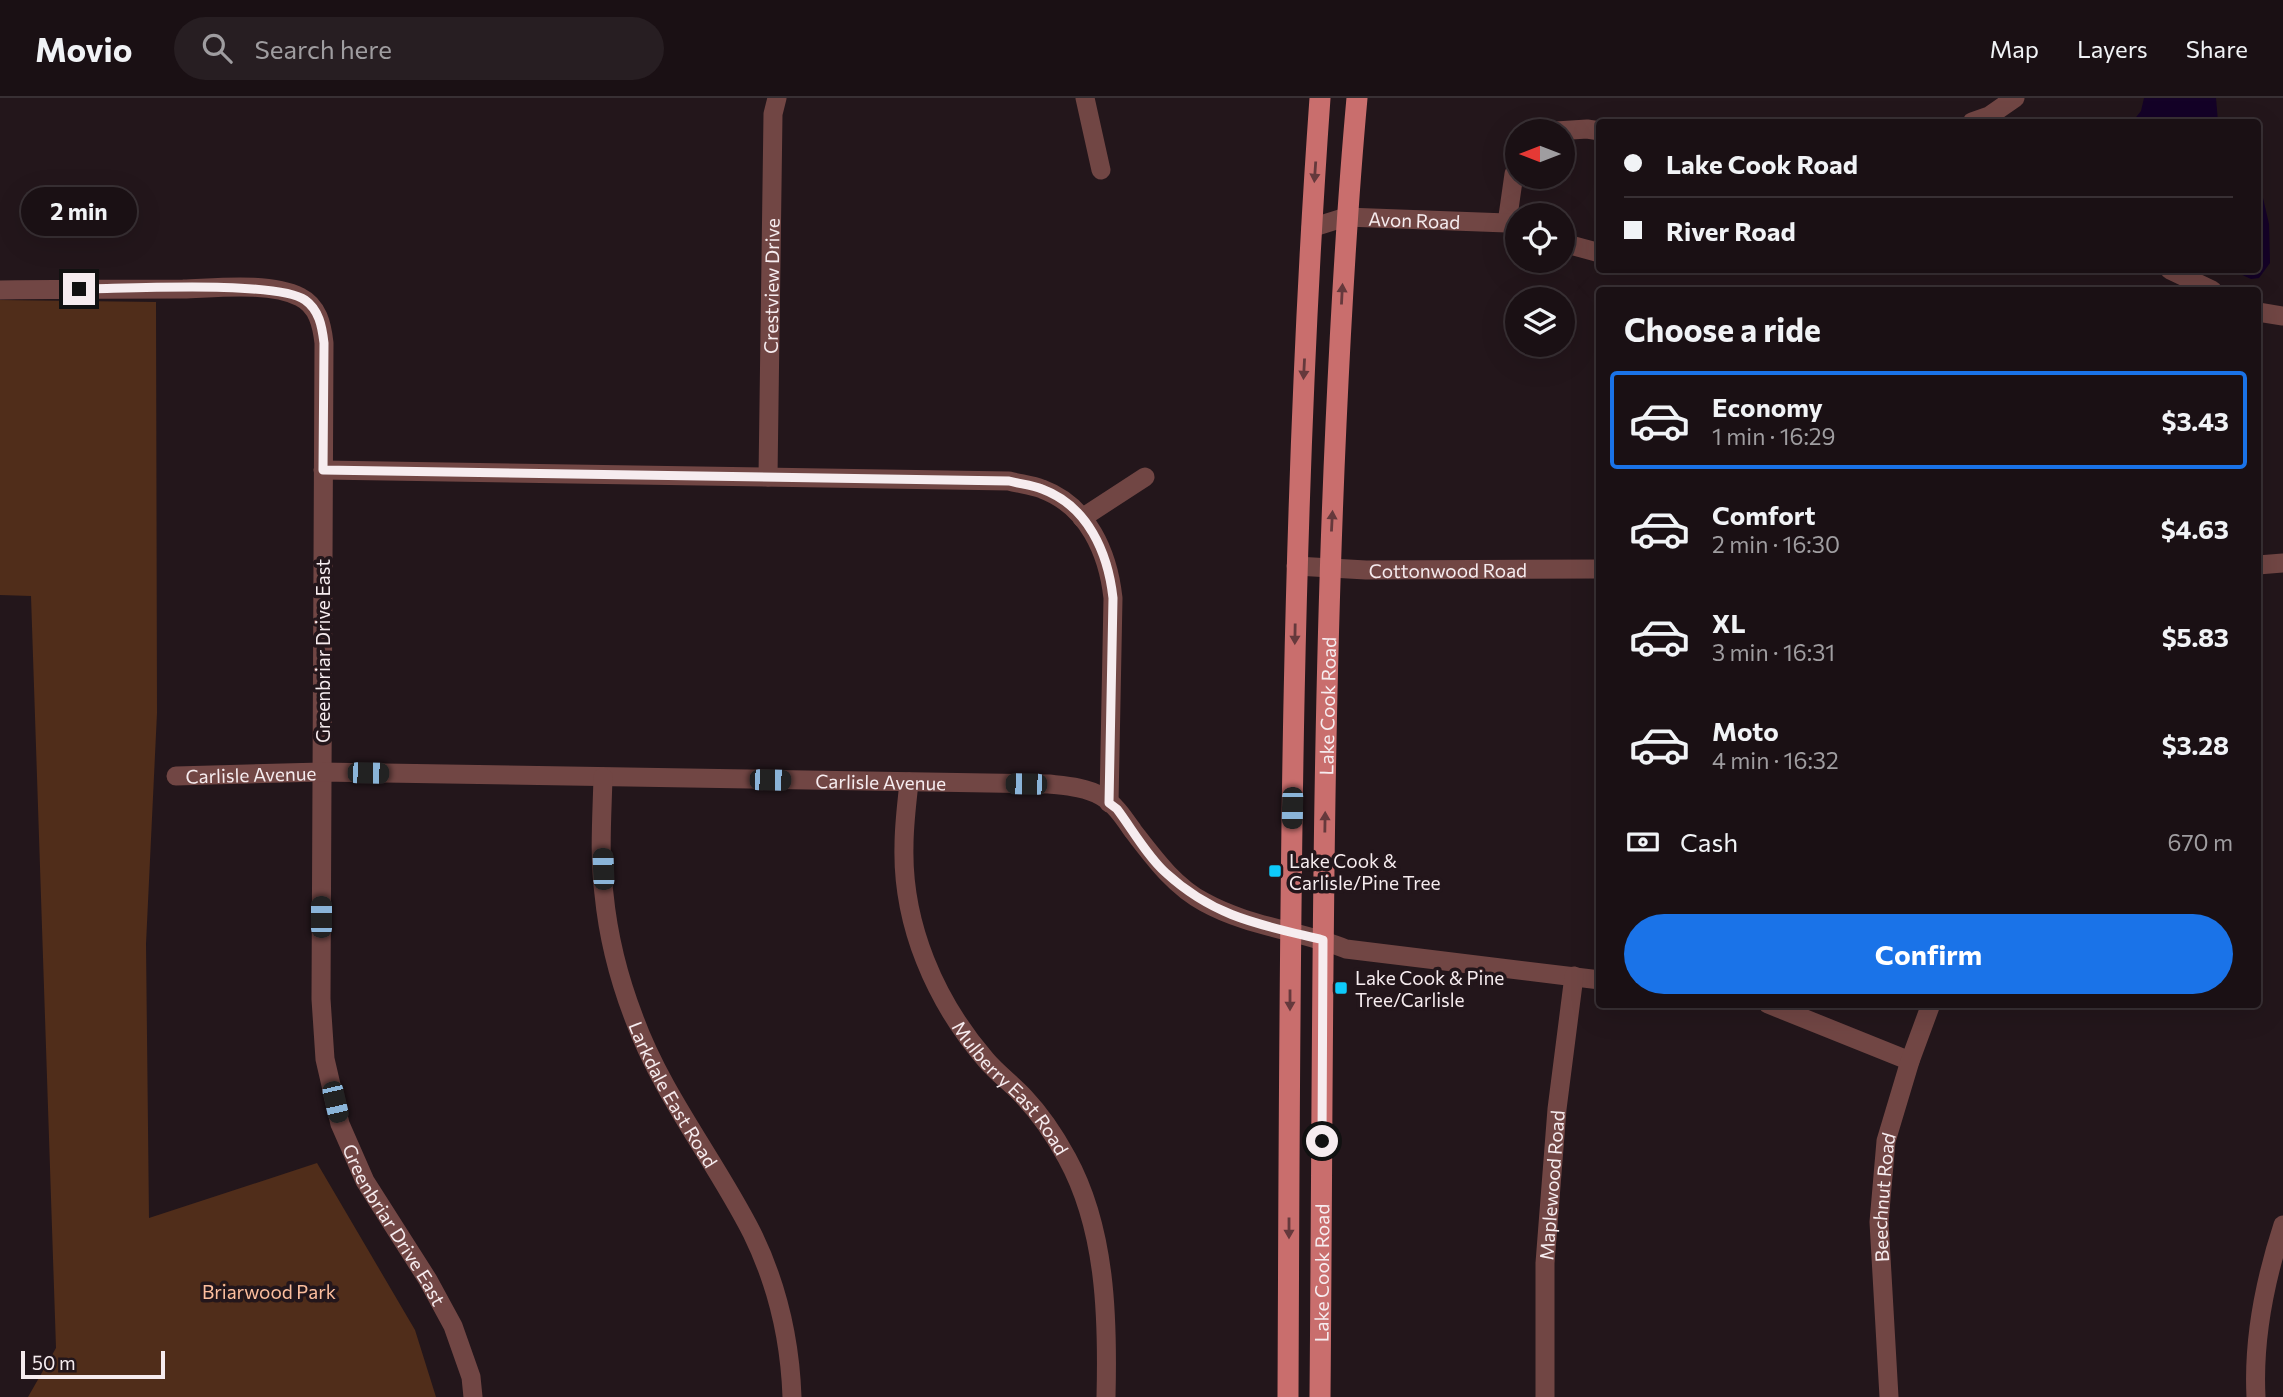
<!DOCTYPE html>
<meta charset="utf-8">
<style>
:root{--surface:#1a1014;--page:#271e22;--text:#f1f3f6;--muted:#9f9da0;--line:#383034;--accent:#1a73e8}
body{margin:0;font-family:Commissioner,sans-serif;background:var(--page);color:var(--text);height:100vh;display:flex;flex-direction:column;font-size:26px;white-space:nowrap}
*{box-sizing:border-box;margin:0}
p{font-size:23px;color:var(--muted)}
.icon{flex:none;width:38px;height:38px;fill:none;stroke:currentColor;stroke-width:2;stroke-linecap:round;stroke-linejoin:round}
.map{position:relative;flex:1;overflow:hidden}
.sheet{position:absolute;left:1596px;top:189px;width:665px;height:721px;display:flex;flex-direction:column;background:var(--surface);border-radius:7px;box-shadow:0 7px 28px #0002,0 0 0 2px var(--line)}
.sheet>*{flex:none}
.hud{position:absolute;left:1596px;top:21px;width:665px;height:154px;border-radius:7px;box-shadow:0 7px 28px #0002,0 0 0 2px var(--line);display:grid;align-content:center;height:154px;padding:0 28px;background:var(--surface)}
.needle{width:46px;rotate:270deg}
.tools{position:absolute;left:1505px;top:21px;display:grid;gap:14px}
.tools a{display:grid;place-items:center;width:70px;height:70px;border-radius:50%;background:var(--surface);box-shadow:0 7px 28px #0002,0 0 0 2px var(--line);font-size:35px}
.scale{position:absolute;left:21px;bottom:18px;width:144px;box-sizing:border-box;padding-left:7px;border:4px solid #f6ecef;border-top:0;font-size:19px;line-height:24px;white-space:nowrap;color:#f6ecef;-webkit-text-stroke:5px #23161b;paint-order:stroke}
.end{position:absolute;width:32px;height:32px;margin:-16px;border:9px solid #f6ecef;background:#111;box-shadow:0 0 0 4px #111}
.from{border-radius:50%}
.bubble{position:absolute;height:49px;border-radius:24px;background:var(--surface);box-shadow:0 7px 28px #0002,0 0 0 2px var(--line);font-size:23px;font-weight:700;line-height:49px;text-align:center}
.car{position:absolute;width:21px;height:42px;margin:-21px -10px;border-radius:9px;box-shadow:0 0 5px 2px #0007;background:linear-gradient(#222 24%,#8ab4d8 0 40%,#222 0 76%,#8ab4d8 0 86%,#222 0)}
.hud b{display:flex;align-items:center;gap:24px;height:66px;font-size:26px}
.hud b+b{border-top:2px solid var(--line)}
.hud i{width:18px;height:18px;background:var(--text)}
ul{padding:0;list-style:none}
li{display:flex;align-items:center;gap:21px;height:98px;margin:0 14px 10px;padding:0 14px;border:4px solid transparent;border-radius:7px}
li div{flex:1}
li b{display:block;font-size:26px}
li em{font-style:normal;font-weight:700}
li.current{border-color:var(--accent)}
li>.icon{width:63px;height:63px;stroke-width:1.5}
h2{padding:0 28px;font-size:32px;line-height:84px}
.pay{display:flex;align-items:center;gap:18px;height:77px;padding:0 28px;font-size:26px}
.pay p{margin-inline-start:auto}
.button{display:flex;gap:14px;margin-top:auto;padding:14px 28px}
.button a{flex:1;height:80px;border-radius:42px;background:var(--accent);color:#fff;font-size:28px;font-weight:700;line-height:80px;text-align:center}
header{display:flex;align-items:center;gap:42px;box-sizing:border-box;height:98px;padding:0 35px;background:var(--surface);border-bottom:2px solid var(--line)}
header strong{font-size:33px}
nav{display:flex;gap:38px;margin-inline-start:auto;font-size:24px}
.search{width:490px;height:63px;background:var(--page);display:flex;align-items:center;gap:18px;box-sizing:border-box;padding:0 24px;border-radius:38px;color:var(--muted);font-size:26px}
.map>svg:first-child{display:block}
.green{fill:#502d1a}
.water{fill:#140227}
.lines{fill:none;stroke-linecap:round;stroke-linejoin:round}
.minor{stroke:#714644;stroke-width:19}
.major{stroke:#c96e6d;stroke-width:21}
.oneway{fill:#65393c}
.route{stroke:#f6ecef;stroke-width:9}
.poi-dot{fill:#0ecafa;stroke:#23161b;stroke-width:2.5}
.labels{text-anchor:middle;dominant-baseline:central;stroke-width:7;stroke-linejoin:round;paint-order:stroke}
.street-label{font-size:19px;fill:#f6ecef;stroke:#23161b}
.poi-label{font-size:19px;fill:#f6ecef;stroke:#23161b;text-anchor:start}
.park-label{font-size:19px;fill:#fcbe9e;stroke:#23161b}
</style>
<header>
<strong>Movio</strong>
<div class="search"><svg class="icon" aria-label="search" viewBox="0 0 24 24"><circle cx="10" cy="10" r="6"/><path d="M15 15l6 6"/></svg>Search here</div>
<nav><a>Map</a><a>Layers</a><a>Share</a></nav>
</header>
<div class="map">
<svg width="2283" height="1299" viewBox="0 0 2283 1299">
<rect width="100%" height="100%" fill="#23161b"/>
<!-- green -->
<path class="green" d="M0,202L156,204L157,615L146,846L149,1120L317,1065L415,1232L436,1299H28L56,1250L31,498L0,497Z"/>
<!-- water -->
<path class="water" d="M2144,0H2216L2218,24H2132L2141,13Z
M2258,78L2269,126L2270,165L2259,180L2251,181L2236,174L2235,172H2258Z"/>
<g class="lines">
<!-- minor -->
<g class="minor">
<path d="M1085,0L1101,72"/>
<path d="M1972,24L1989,18L2015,0"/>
<path d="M1556,33L1587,31L1600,33"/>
<path d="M1507,125L1514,76L1517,71"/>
<path id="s1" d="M1311,130L1346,119L1507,125L1517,129"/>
<path d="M1563,145L1600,155"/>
<path d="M2170,172L2212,192"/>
<path id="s2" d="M0,192C61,191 122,191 183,191C217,190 270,184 300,199C318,208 322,227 324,245L321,901L325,961L340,1026L365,1083L428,1182L453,1228L471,1279L473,1299"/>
<path d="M2258,214L2283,218"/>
<path d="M323,372L1009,383C1020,386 1032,387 1042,391C1088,408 1108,455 1113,500L1109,705"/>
<path id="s3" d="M768,379L773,16L777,0"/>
<path d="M1082,420L1145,379"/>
<path d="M2258,467L2283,465"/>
<path id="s4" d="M1296,468L1366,472L1600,471"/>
<path id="s5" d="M176,678L321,674L1049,686C1067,688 1085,689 1101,698C1115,706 1124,720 1133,733C1154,760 1174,788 1204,804C1249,829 1299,832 1346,851L1600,882"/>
<path id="s6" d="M603,679C602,718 599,758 604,796C608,837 619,881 634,920C662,997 715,1062 752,1135C777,1186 790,1242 792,1299"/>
<path id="s7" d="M909,684C907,705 904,726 904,748C902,826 935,903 986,962C997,975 1012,986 1024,999C1041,1017 1055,1038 1067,1060C1106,1131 1108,1220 1106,1299"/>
<path d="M1768,906L1910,963"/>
<path id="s8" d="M1545,1299V1165L1557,1011L1574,878"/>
<path id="s9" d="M1889,1299L1879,1124L1886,1043L1910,963L1931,906"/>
<path d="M2256,1299C2253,1241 2265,1182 2283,1127"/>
</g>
<!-- major -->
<g class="major">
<path d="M1288,1299C1290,866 1289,432 1320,0"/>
<path id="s10" d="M1320,1299C1323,975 1321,650 1336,326C1341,217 1347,109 1357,0"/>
</g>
</g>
<!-- one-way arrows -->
<defs><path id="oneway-solid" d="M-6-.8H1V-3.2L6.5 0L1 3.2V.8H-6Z" transform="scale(1.75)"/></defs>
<g class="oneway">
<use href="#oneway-solid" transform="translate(1315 74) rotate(94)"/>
<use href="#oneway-solid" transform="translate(1342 196) rotate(-87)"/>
<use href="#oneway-solid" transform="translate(1304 271) rotate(93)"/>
<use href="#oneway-solid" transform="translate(1332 423) rotate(-87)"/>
<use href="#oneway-solid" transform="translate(1295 536) rotate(91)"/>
<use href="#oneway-solid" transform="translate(1325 724) rotate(-89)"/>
<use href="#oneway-solid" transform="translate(1290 902) rotate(90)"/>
<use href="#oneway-solid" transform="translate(1289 1130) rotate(90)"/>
</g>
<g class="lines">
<!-- route -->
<path class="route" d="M79,191C121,191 277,182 305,202C319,212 322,228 324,245L323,372L1009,383C1020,386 1032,387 1042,391C1088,408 1108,455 1113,500L1109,705L1117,711C1132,731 1148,759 1166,775C1215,820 1262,827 1323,842L1322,1043"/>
</g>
<!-- markers -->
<g class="poi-dot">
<rect x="1268" y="766" width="14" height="14" rx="3.5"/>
<rect x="1334" y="883" width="14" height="14" rx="3.5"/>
</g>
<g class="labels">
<!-- street labels -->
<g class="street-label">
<text stroke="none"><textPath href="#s1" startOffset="105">Avon Road</textPath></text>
<text stroke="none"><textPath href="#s3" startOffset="191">Crestview Drive</textPath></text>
<text stroke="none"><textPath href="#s4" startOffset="152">Cottonwood Road</textPath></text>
<text transform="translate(322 553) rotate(-90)">Greenbriar Drive East</text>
<text stroke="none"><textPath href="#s10" startOffset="691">Lake Cook Road</textPath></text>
<text stroke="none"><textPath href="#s5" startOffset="75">Carlisle Avenue</textPath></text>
<text stroke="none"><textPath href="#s5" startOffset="705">Carlisle Avenue</textPath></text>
<text stroke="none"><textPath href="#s7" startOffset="336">Mulberry East Road</textPath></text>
<text stroke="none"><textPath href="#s6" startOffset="331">Larkdale East Road</textPath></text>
<text stroke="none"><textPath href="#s8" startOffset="212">Maplewood Road</textPath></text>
<text stroke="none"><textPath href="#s9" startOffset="200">Beechnut Road</textPath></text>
<text stroke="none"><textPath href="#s2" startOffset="1253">Greenbriar Drive East</textPath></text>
<text stroke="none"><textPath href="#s10" startOffset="124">Lake Cook Road</textPath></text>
</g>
<!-- poi labels -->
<g class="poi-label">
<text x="1289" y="762">Lake Cook &amp;<tspan x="1289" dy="22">Carlisle/Pine Tree</tspan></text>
<text x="1355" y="879">Lake Cook &amp; Pine<tspan x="1355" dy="22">Tree/Carlisle</tspan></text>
</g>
<!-- park labels -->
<g class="park-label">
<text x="269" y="1193">Briarwood Park</text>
</g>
</g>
</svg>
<div class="tools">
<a><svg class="needle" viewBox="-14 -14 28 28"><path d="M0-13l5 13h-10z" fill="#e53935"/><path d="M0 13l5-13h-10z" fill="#9f9da0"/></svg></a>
<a><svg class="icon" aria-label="locate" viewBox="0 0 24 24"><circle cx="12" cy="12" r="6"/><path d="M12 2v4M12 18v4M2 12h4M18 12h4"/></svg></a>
<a><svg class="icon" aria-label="layers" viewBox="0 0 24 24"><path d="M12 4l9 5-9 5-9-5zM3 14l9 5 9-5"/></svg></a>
</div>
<div class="scale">50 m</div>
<i class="end from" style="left:1322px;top:1043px"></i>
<i class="end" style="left:79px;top:191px"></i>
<div class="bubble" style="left:21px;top:89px;width:116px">2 min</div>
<i class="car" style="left:368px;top:675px;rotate:91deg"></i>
<i class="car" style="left:770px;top:682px;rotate:91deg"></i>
<i class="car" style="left:1026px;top:686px;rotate:271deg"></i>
<i class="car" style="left:1292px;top:710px;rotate:181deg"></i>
<i class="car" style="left:603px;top:771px;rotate:358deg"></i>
<i class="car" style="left:321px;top:819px;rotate:0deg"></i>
<i class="car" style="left:335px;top:1004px;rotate:167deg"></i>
<div class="hud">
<b><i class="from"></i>Lake Cook Road</b>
<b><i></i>River Road</b>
</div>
<section class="sheet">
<h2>Choose a ride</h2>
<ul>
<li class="current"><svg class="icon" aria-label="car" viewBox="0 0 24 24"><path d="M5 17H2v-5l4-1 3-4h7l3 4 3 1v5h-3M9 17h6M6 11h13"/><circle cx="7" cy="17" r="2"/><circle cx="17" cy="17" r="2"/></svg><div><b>Economy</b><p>1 min · 16:29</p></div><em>$3.43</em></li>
<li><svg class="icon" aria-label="car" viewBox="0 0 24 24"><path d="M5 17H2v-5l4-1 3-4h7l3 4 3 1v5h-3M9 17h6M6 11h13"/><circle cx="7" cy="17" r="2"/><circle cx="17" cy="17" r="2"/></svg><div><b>Comfort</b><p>2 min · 16:30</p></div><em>$4.63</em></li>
<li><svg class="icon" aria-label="car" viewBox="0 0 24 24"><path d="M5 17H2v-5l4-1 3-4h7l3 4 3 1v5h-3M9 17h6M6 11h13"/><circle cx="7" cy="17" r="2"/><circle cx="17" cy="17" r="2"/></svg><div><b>XL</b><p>3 min · 16:31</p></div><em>$5.83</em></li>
<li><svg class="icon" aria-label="car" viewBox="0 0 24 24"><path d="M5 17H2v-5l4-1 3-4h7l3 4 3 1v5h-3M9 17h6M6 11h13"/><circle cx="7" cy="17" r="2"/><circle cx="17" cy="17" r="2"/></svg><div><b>Moto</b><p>4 min · 16:32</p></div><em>$3.28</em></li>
</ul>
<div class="pay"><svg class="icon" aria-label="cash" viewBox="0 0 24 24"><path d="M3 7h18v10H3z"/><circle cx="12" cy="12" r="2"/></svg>Cash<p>670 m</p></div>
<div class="button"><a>Confirm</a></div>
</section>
</div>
